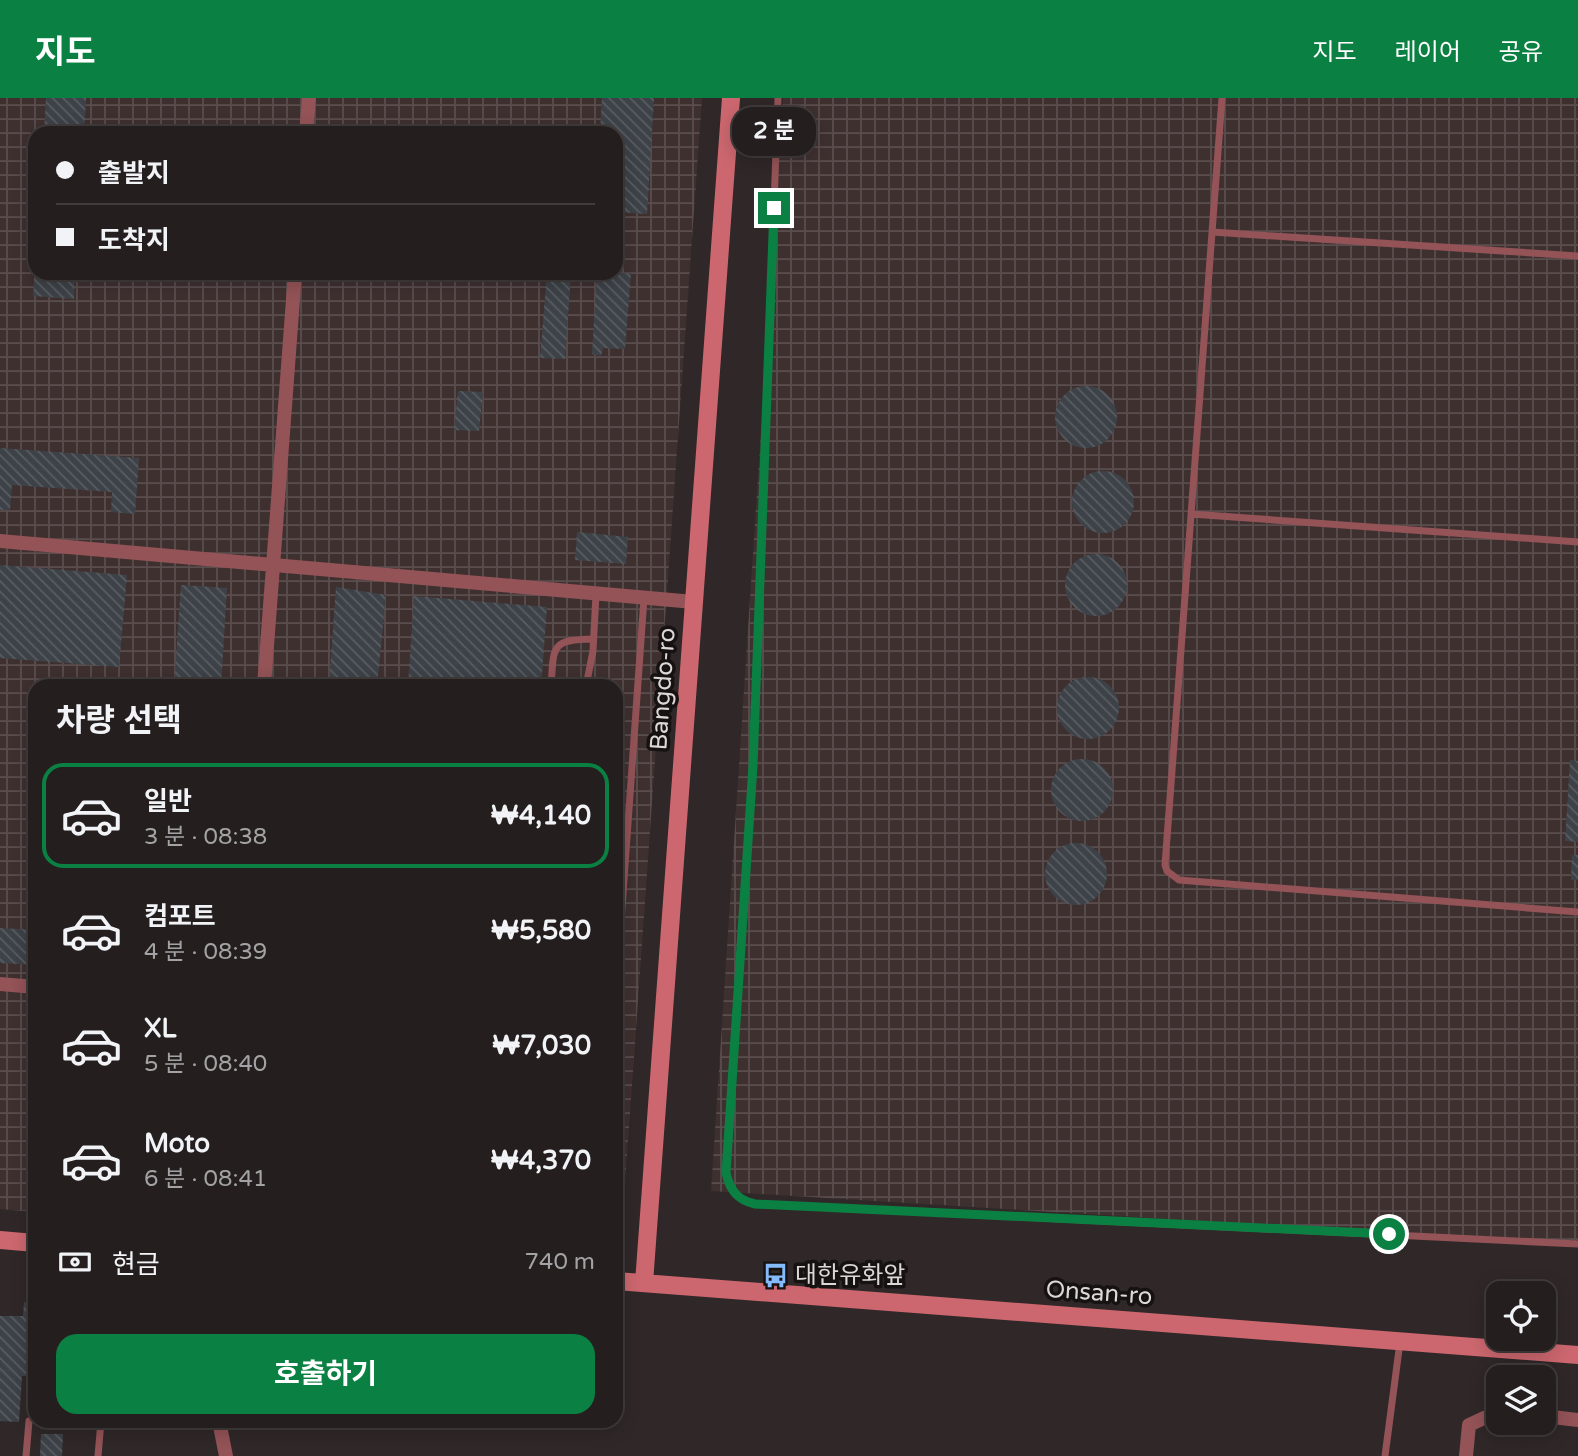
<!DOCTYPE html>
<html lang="ko">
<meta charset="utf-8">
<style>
:root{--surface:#241e1e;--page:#302b2b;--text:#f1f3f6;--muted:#a3a2a4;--line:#413c3c;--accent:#0b8043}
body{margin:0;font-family:"Varela Round","Noto Sans KR",sans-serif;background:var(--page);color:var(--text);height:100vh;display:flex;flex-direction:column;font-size:26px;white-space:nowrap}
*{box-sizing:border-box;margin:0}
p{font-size:23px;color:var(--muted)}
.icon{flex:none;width:38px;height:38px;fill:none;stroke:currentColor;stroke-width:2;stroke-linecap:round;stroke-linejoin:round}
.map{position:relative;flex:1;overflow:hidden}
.details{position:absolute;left:28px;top:581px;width:595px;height:749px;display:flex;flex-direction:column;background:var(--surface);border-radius:21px;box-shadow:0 4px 18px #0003,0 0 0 2px var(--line)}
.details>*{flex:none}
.top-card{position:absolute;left:28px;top:28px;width:595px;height:154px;border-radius:21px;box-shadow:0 4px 18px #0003,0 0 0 2px var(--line);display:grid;align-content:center;height:154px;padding:0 28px;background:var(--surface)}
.tools{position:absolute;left:1486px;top:1183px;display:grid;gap:14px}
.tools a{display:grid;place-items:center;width:70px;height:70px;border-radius:14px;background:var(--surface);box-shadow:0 4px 18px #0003,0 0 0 2px var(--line);font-size:35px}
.end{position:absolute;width:32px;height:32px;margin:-16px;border:9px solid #0b8043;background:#fff;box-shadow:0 0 0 4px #fff}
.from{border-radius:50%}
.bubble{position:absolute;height:49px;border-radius:21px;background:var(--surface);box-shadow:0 4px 18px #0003,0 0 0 2px var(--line);font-size:23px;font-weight:700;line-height:49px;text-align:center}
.top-card b{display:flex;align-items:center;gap:24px;height:66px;font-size:26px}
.top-card b+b{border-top:2px solid var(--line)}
.top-card i{width:18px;height:18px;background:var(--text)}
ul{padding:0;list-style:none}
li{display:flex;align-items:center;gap:21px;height:105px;margin:0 14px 10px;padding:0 14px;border:4px solid transparent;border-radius:21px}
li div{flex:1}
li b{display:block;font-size:26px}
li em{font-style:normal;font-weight:700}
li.on{border-color:var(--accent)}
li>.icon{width:63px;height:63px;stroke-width:1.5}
h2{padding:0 28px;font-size:32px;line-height:84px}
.pay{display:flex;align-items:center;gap:18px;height:77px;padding:0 28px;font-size:26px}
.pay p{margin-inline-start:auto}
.cta{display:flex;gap:14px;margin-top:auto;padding:14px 28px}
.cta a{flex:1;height:80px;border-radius:21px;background:var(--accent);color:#fff;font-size:28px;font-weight:700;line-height:80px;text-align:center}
header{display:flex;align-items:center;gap:42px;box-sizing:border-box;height:98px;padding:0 35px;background:var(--accent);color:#fff}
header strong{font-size:33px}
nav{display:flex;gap:38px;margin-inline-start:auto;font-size:24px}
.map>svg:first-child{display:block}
.industrial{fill:url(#industrial-grid);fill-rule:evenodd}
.building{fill:url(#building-back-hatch)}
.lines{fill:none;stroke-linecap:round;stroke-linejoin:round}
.lane{stroke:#935357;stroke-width:7}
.street{stroke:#935357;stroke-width:14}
.secondary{stroke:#cc676f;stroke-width:18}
.route{stroke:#0b8043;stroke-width:9}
.labels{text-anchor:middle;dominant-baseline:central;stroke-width:7;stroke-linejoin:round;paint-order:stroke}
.street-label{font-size:24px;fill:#ddd7d7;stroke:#161212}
.poi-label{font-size:24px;fill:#ddd7d7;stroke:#161212;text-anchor:start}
</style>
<header>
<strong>지도</strong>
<nav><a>지도</a><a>레이어</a><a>공유</a></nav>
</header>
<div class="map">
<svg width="1578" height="1358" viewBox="0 0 1578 1358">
<defs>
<pattern id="industrial-grid" width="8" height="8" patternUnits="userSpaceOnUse" patternTransform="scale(1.75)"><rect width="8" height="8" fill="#3f3030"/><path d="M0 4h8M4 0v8" fill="none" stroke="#5a4d4d"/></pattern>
<pattern id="building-back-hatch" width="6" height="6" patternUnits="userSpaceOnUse" patternTransform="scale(1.75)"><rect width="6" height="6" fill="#3d4248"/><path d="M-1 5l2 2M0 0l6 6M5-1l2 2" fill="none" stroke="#595d62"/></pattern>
</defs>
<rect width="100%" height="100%" fill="#302828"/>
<!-- industrial -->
<path class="industrial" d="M0,0H702L620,1156H616V588H35V1114L0,1111ZM35,35H616V175H35Z
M783,0H1578V1146L711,1093Z"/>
<!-- building -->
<path class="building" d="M46,0H86L84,35H44Z
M602,0H654L647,116L616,114V35H600Z
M35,175H75L74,201L33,198Z
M547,175H571L565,261L540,260Z
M597,175H631L625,251L603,250L601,258L592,256Z
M1055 319a31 31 0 1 1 62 0a31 31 0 1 1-62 0Z
M458,293L483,294L479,333L454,332Z
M0,350L139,360L135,416L111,414L112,394L12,387L10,412H0Z
M1072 404a31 31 0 1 1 62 0a31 31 0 1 1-62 0Z
M577,434L628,439L626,466L575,462Z
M1065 487a31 31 0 1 1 62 0a31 31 0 1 1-62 0Z
M0,467L127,477L119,569L0,560Z
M181,487L227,490L221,588H174Z
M336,489L386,497L377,588H329Z
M414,498L547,509L541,588H408Z
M1057 610a31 31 0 1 1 62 0a31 31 0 1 1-62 0Z
M1051 692a31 31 0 1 1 62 0a31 31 0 1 1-62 0Z
M1570,662L1578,663V744L1565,743Z
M1045 776a31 31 0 1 1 62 0a31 31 0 1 1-62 0Z
M1572,757H1578V782H1571Z
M0,830L35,832V867L0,865Z
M24,1204L35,1205V1278H22L19,1324L0,1323V1218H23Z
M41,1323H64L63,1331H41Z
M41,1336H63L62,1358H40Z"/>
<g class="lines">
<!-- lane -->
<path class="lane" d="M778,0L753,668L726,1075C730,1092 737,1102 755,1106L1578,1146
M1222,0L1165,767L1167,773L1179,782L1578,814
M1212,134L1578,158
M1191,416L1578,444
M551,588C554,548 550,542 593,541
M586,588L593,553L596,496
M616,894L644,500
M26,1358L29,1323
M98,1358L101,1323
M1385,1358L1400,1244"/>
<!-- street -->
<path class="street" d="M306,35L309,0
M0,443L694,504
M264,588L295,175
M0,886L35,889
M1544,1318L1578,1322
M219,1323L226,1358
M1466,1358L1469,1327L1484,1320L1498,1318"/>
<!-- secondary -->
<path class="secondary" d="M0,1142L35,1145
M616,1183L1578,1257
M644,1185L731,0"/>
</g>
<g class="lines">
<!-- route -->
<path class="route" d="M774,110L753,668L726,1075C730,1092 737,1102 755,1106L1389,1136"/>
</g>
<!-- icons -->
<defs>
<symbol id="bus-bare" viewBox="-9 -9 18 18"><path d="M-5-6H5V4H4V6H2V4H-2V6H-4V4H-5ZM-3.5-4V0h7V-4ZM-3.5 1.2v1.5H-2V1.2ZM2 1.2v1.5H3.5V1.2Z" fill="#85bbfb" stroke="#161212" stroke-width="2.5" paint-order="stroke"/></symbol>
</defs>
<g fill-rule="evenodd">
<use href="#bus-bare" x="758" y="1160" width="35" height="35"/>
</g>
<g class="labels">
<!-- street labels -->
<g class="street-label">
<text transform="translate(663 591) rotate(-86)">Bangdo-ro</text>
<text transform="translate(1099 1195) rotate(4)">Onsan-ro</text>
</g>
<!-- poi labels -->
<g class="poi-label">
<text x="795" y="1177">대한유화앞</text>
</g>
</g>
</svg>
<div class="tools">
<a><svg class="icon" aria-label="locate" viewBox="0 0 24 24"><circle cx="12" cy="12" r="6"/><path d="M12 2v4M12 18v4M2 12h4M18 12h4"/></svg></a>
<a><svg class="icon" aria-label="layers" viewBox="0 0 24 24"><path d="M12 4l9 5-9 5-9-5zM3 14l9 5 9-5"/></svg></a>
</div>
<i class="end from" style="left:1389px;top:1136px"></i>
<i class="end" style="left:774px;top:110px"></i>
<div class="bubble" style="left:732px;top:9px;width:84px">2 분</div>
<div class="top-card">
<b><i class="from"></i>출발지</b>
<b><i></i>도착지</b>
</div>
<section class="details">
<h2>차량 선택</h2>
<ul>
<li class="on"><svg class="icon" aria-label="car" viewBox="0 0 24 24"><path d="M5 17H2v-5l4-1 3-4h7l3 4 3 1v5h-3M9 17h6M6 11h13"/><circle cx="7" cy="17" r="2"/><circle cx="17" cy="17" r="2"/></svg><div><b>일반</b><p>3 분 · 08:38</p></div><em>₩4,140</em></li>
<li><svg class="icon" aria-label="car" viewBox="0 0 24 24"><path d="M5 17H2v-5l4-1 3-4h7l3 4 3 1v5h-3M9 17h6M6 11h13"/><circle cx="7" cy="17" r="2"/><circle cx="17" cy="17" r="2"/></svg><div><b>컴포트</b><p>4 분 · 08:39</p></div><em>₩5,580</em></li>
<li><svg class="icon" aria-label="car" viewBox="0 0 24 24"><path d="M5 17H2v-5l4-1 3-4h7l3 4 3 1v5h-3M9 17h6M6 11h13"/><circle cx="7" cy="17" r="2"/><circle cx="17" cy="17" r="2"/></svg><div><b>XL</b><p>5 분 · 08:40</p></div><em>₩7,030</em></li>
<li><svg class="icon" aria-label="car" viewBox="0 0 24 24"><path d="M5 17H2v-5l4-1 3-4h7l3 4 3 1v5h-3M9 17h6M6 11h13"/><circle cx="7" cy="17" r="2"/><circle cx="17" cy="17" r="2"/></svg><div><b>Moto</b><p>6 분 · 08:41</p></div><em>₩4,370</em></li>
</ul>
<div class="pay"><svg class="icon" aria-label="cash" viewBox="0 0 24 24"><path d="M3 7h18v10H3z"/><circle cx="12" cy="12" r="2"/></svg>현금<p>740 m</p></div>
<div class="cta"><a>호출하기</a></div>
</section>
</div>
